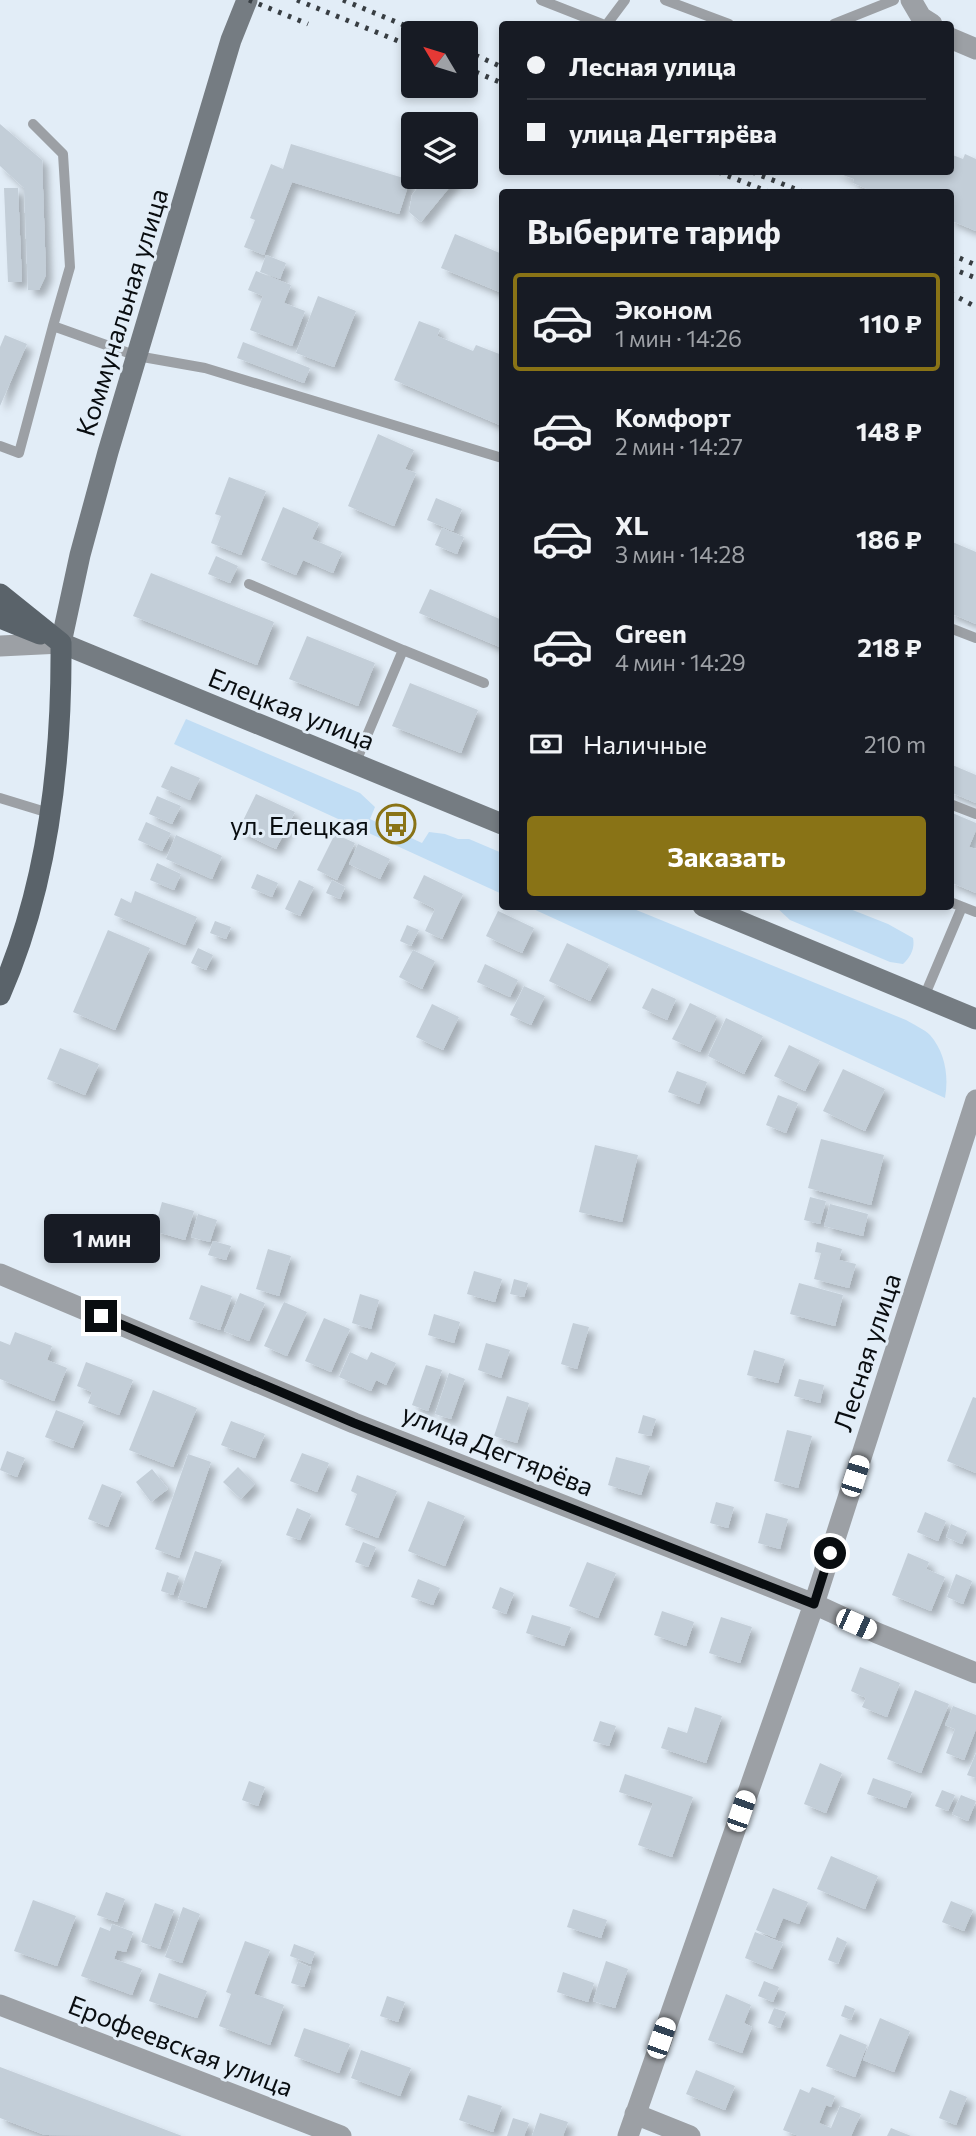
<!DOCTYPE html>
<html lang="ru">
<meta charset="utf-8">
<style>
:root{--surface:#171b24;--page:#20242c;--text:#f1f3f6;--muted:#9ea1a6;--line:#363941;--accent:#897316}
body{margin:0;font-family:Commissioner,sans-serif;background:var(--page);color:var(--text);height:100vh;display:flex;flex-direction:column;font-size:26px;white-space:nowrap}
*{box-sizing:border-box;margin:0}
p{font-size:23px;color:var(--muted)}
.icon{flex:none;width:38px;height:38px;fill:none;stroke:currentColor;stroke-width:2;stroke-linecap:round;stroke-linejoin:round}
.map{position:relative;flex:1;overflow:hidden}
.details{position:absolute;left:499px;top:189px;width:455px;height:721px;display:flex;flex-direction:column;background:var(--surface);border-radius:7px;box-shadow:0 4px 10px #0003}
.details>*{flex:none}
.banner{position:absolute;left:499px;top:21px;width:455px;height:154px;border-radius:7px;box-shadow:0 4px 10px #0003;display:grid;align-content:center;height:154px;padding:0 28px;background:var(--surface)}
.needle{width:46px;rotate:308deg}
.tools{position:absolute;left:401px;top:21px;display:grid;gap:14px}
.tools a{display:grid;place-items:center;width:77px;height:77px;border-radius:7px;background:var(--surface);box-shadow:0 4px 10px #0003;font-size:35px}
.end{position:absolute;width:32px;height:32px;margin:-16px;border:9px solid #090d10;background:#fff;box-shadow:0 0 0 4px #fff}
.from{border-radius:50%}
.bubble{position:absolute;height:49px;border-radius:7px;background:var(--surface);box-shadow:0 4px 10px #0003;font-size:23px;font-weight:700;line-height:49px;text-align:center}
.car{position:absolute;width:21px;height:42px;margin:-21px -10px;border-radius:9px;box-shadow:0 0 5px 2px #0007;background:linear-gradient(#fff 24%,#345 0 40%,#fff 0 76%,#345 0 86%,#fff 0)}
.banner b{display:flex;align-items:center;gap:24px;height:66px;font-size:26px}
.banner b+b{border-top:2px solid var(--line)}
.banner i{width:18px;height:18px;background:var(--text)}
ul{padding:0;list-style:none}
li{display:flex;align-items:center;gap:21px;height:98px;margin:0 14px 10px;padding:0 14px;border:4px solid transparent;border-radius:7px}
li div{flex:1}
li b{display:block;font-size:26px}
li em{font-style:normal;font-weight:700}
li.on{border-color:var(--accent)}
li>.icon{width:63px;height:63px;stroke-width:1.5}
h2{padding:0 28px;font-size:32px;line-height:84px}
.pay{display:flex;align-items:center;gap:18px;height:77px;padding:0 28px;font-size:26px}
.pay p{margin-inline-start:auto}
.action{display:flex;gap:14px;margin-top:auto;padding:14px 28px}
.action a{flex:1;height:80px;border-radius:7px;background:var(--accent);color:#fff;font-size:28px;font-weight:700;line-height:80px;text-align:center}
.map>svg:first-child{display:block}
.green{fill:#c1ddf4}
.building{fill:#c3ced8;filter:url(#shadow)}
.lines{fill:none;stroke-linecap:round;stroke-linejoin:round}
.service{stroke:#9ca0a5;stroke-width:10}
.minor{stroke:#9ca0a5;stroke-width:21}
.tertiary{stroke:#9ca0a5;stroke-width:21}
.secondary{stroke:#757c82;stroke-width:21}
.primary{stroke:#5a636a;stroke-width:21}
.rail{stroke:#383e43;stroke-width:5;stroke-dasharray:3.5 7;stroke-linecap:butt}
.route{stroke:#090d10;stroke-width:9}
.labels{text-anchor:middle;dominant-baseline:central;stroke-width:6;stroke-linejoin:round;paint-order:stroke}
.street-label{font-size:26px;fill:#090d10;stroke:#e2edf7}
.poi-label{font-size:26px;fill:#090d10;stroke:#e2edf7;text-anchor:end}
</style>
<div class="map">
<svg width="976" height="2136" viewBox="0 0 976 2136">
<defs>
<filter id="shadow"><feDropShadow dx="6" dy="6" stdDeviation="3.5" flood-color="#0004"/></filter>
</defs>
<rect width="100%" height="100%" fill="#e2edf7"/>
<!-- green -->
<path class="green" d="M186,719L360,793L375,807L370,819L422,843L429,832L445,834L458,839H469L502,853V894L174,744Z
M529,907H629L906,1020C914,1025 924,1029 930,1035C945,1052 949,1076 945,1098Z
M776,907H845L888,924L913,938C915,948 911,957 903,964L890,962L790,920Z"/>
<!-- building -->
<path class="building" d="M0,124L42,160L46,275L39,290H28L24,188L0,166Z
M291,144L410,180L399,214L292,182L264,255L244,247L255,220L250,218L271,164L283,169Z
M950,154L963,159L965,154L976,159V231L950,220V192H874L853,183L854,179L835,172H950Z
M426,177H458L421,222L409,212L412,195Z
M4,188H18L22,282H8Z
M455,234L502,254V293L441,268Z
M266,255L286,263L280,279L260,272Z
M256,271L291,285L284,303L305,311L292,346L250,330L263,296L248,290Z
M318,296L356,311L334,367L296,353Z
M419,321L440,329L437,336L473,351L476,345L502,355V426L394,380Z
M5,335L27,344L0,406V347Z
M243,342L310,368L304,383L237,358Z
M378,434L414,450L405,469L416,473L394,526L348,506Z
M229,477L266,491L241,555L211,543L221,516L215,514Z
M436,498L462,509L453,531L427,520Z
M283,507L319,523L312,539L342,552L333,573L303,560L296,575L261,560Z
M442,528L464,537L457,554L435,545Z
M950,541L976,552V624L950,613Z
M216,556L238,566L230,583L208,574Z
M151,573L274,622L257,665L133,616Z
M430,589L502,620V648L419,613Z
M307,636L375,663L358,706L289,679Z
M410,683L478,710L461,753L392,726Z
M950,764L976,775V803L950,792Z
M171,766L200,778L190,800L161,787Z
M256,794L295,812L276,849L238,831Z
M157,796L181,806L172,824L149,814Z
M950,812L976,823V830L969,847L976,849V893L950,882Z
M146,822L171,833L162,851L138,840Z
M335,834L355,843L337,880L317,870Z
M176,835L222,856L212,879L166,859Z
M358,844L390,859L380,879L349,864Z
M157,863L181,874L174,890L150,880Z
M257,874L278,883L272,897L251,888Z
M424,875L463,894L442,939L425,931L435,909L413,898Z
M299,880L314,887L300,916L285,909Z
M332,880L345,887L340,899L326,893Z
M135,891L197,917L185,945L114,915L121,898L131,903Z
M498,911L534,928L522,953L486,936Z
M215,921L231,927L226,939L210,933Z
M407,925L419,930L411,946L400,941Z
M108,930L150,948L115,1030L73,1012Z
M567,943L609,964L590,1001L549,981Z
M198,948L213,955L206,970L191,963Z
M413,950L435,961L422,989L399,977Z
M485,964L518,980L510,997L477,982Z
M524,986L545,996L531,1025L510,1015Z
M652,988L676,999L667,1020L642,1008Z
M690,1003L717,1016L700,1052L672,1039Z
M432,1004L459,1017L443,1050L416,1037Z
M726,1018L763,1036L744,1074L708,1056Z
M789,1045L820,1060L805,1091L774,1076Z
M60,1048L99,1064L85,1095L47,1079Z
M843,1069L885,1089L865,1131L823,1111Z
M677,1071L707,1082L699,1104L668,1092Z
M778,1095L798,1103L786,1133L766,1125Z
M821,1139L884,1155L871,1205L808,1188Z
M595,1145L638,1155L622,1222L579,1212Z
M810,1197L826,1201L820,1224L804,1220Z
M162,1202L194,1211L185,1240L154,1231Z
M830,1204L868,1214L863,1236L824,1226Z
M198,1214L217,1220L210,1242L191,1237Z
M213,1241L231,1246L226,1260L208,1255Z
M817,1242L842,1249L839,1260L856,1264L849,1288L814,1279L821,1253L815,1252Z
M268,1249L291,1256L279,1296L256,1289Z
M474,1271L502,1279L495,1302L467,1294Z
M514,1279L528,1283L524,1297L510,1294Z
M799,1283L843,1295L835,1326L790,1314Z
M201,1285L232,1296L220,1330L189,1319Z
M240,1293L265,1303L249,1341L224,1331Z
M360,1294L379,1300L371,1329L352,1323Z
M284,1302L307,1312L287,1356L264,1346Z
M434,1314L460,1322L454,1343L428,1335Z
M324,1318L350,1329L331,1372L305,1361Z
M573,1323L589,1327L577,1369L561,1364Z
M15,1332L52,1346L47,1360L67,1368L54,1401L0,1379V1341L10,1345Z
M486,1343L510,1350L501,1378L478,1370Z
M754,1350L785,1359L778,1383L747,1375Z
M350,1352L367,1360L371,1352L396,1363L386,1385L376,1380L371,1391L339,1377Z
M86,1362L133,1380L119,1415L88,1403L92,1392L77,1386Z
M426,1365L442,1370L428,1411L412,1405Z
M449,1373L465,1379L451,1419L435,1414Z
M799,1379L824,1385L820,1403L794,1396Z
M153,1390L197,1408L173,1467L129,1450Z
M507,1396L529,1403L517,1443L494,1436Z
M973,1397L976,1398V1473L947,1461Z
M56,1410L84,1421L73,1448L45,1437Z
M643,1415L656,1419L651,1436L638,1433Z
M231,1421L265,1434L255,1458L221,1445Z
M787,1430L812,1436L798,1488L774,1481Z
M7,1451L25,1458L17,1477L0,1470Z
M302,1453L329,1463L317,1492L290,1481Z
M188,1454L211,1462L179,1558L155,1549Z
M616,1457L650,1466L641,1495L608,1485Z
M238,1467L255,1484L241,1499L223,1482Z
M152,1469L168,1489L151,1502L136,1482Z
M357,1475L397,1491L378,1538L345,1525L357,1494L351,1491Z
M102,1484L122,1492L108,1527L88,1519Z
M428,1501L465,1516L445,1566L408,1551Z
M716,1502L734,1507L728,1528L710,1523Z
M297,1508L311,1514L300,1540L286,1535Z
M925,1512L946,1521L938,1541L917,1532Z
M766,1513L788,1519L780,1549L758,1543Z
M951,1524L967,1531L962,1544L946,1537Z
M363,1542L376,1547L368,1567L355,1562Z
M195,1551L222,1560L206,1608L178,1599Z
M908,1553L929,1562L926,1569L945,1577L931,1611L892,1595Z
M587,1562L616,1573L598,1618L569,1606Z
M167,1572L179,1576L173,1595L161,1591Z
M956,1574L972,1581L963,1604L947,1597Z
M418,1579L440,1588L433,1605L411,1597Z
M500,1587L514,1593L506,1614L492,1608Z
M662,1611L694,1622L686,1646L654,1635Z
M532,1615L571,1627L564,1646L526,1633Z
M721,1617L752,1627L740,1663L709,1653Z
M860,1667L900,1683L887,1717L862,1707L866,1698L851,1691Z
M915,1690L949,1704L921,1773L887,1759Z
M953,1706L976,1715V1729L964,1760L946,1753L955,1729L945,1725Z
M695,1707L722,1716L706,1763L661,1748L668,1727L687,1733Z
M600,1721L616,1726L609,1746L593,1741Z
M976,1753V1778L967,1775Z
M820,1763L842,1773L826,1813L804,1804Z
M625,1774L693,1797L672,1857L638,1845L653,1803L619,1792Z
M873,1778L912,1792L906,1808L867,1794Z
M249,1781L265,1787L258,1806L242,1800Z
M942,1790L955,1795L948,1811L935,1806Z
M961,1795L976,1801L968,1821L952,1814Z
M831,1856L878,1876L865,1909L817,1889Z
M773,1888L808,1902L799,1924L783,1918L775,1938L756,1930Z
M106,1892L125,1899L117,1922L97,1915Z
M33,1900L76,1916L57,1966L14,1951Z
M951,1901L973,1910L964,1931L942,1922Z
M155,1903L174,1910L160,1949L141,1942Z
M183,1907L200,1914L182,1963L165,1957Z
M573,1909L607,1920L601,1938L567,1927Z
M112,1924L133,1932L126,1952L117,1950L114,1959L142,1969L132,1995L81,1976L100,1927L110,1931Z
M755,1932L783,1943L772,1969L745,1958Z
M837,1937L847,1942L838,1964L828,1960Z
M245,1941L270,1950L254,1994L284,2005L270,2045L219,2026L231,1994L226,1992Z
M294,1944L315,1952L311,1964L290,1956Z
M606,1961L628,1969L615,2008L593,2001Z
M298,1962L311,1967L304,1987L291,1983Z
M563,1972L594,1983L588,2002L557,1992Z
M159,1973L207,1991L197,2018L149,2001Z
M764,1981L779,1987L773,2002L758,1996Z
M726,1994L751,2005L744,2023L752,2027L742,2053L708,2040Z
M387,1996L405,2002L398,2022L380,2016Z
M845,2005L855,2009L851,2020L841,2016Z
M774,2008L786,2012L780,2028L768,2023Z
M880,2018L910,2031L894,2072L863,2060Z
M304,2028L350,2044L339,2073L294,2056Z
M840,2034L867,2045L855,2077L826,2066Z
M361,2050L411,2068L400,2096L351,2078Z
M0,2067L182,2136L45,2135L0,2118Z
M696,2070L735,2086L725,2110L686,2094Z
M812,2087L835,2096L831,2107L826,2105L819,2123L831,2128L840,2106L861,2114L851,2136H799L783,2130L800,2089L809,2093Z
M950,2090L967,2097L956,2125L939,2118Z
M468,2095L502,2106L493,2132L459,2120Z
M540,2113L568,2122L563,2136H532Z
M513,2118L529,2123L524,2136H507Z
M891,2128L911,2136H887Z"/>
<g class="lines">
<!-- service -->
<path class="service" d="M541,0L602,24
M665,0L729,24
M607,24L625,0
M834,24L894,0
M33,124L63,154L70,267L53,326
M0,446L19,453L53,326L137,356L205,368L502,458
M249,584L403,650
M950,628L976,638
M355,764L403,650L484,683
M0,798L49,813
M950,804L976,814
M950,902L976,912
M924,997L962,907"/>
<!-- minor -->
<path class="minor" d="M0,646L61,643
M0,1274L354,1423L814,1604L877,1633L976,1673
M0,2005L341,2136
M635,2114L690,2136
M628,2136L814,1604L976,1100"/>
<!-- tertiary -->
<path class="tertiary" d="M911,0L921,17L932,24
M950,38L976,49"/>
<!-- secondary -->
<path class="secondary" d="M247,0L231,40L108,452L80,555L61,643L502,824
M703,906L976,1019"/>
<!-- primary -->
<path class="primary" d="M0,594L61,643
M0,618L40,634
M0,995C48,886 62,761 61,643"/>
<!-- rail -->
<path class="rail" d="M249,0L308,24
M297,0L413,47
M343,0L423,33
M466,51L502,67
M466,68L502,83
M718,172L769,192
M752,172L803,192
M950,254L976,265
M950,268L976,278
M950,293L976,307"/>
</g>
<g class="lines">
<!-- route -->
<path class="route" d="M101,1316L354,1423L814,1604L830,1553"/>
</g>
<!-- icons -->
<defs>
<symbol id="bus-ring" viewBox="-11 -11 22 22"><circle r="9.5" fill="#e2edf7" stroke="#897316" stroke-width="1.5"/><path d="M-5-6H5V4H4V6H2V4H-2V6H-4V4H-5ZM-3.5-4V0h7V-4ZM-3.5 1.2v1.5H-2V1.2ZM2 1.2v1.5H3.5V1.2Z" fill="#897316"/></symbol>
</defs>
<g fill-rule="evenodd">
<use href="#bus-ring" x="374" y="802" width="44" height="44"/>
</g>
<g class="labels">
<!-- street labels -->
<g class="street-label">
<text transform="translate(121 312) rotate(-73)">Коммунальная улица</text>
<text transform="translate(292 708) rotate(22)">Елецкая улица</text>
<text transform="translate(866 1352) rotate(-72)">Лесная улица</text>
<text transform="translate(498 1449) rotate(22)">улица Дегтярёва</text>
<text transform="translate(181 2045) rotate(21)">Ерофеевская улица</text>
</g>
<!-- poi labels -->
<g class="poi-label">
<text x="369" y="824">ул. Елецкая</text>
</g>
</g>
</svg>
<div class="tools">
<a><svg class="needle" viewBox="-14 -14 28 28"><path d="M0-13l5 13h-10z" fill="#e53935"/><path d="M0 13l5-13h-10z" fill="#9ea1a6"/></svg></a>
<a><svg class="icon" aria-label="layers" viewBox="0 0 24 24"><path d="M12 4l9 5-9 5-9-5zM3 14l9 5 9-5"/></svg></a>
</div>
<i class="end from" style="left:830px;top:1553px"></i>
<i class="end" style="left:101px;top:1316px"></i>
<div class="bubble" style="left:44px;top:1214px;width:116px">1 мин</div>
<i class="car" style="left:855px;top:1476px;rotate:18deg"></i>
<i class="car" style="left:856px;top:1624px;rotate:114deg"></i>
<i class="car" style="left:741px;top:1811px;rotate:19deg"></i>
<i class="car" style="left:661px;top:2038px;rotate:19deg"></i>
<div class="banner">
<b><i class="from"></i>Лесная улица</b>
<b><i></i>улица Дегтярёва</b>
</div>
<section class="details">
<h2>Выберите тариф</h2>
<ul>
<li class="on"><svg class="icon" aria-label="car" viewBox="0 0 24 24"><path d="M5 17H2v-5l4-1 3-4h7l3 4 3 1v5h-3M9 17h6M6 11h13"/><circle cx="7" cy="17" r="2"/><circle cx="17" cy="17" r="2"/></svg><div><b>Эконом</b><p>1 мин · 14:26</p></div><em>110 ₽</em></li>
<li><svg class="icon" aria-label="car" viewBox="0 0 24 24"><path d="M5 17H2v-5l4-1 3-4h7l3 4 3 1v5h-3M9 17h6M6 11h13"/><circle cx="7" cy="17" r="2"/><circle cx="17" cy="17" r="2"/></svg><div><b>Комфорт</b><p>2 мин · 14:27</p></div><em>148 ₽</em></li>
<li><svg class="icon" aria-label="car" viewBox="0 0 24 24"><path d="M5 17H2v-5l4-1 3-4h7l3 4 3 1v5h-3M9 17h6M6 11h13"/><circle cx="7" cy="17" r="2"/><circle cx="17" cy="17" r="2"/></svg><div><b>XL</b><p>3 мин · 14:28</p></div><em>186 ₽</em></li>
<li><svg class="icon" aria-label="car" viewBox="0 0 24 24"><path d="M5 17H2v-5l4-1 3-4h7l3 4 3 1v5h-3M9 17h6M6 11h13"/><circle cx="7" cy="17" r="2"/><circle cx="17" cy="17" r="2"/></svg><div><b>Green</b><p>4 мин · 14:29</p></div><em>218 ₽</em></li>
</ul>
<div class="pay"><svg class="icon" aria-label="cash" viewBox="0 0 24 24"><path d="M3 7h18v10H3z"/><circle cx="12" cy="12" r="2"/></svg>Наличные<p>210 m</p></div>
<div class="action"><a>Заказать</a></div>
</section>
</div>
